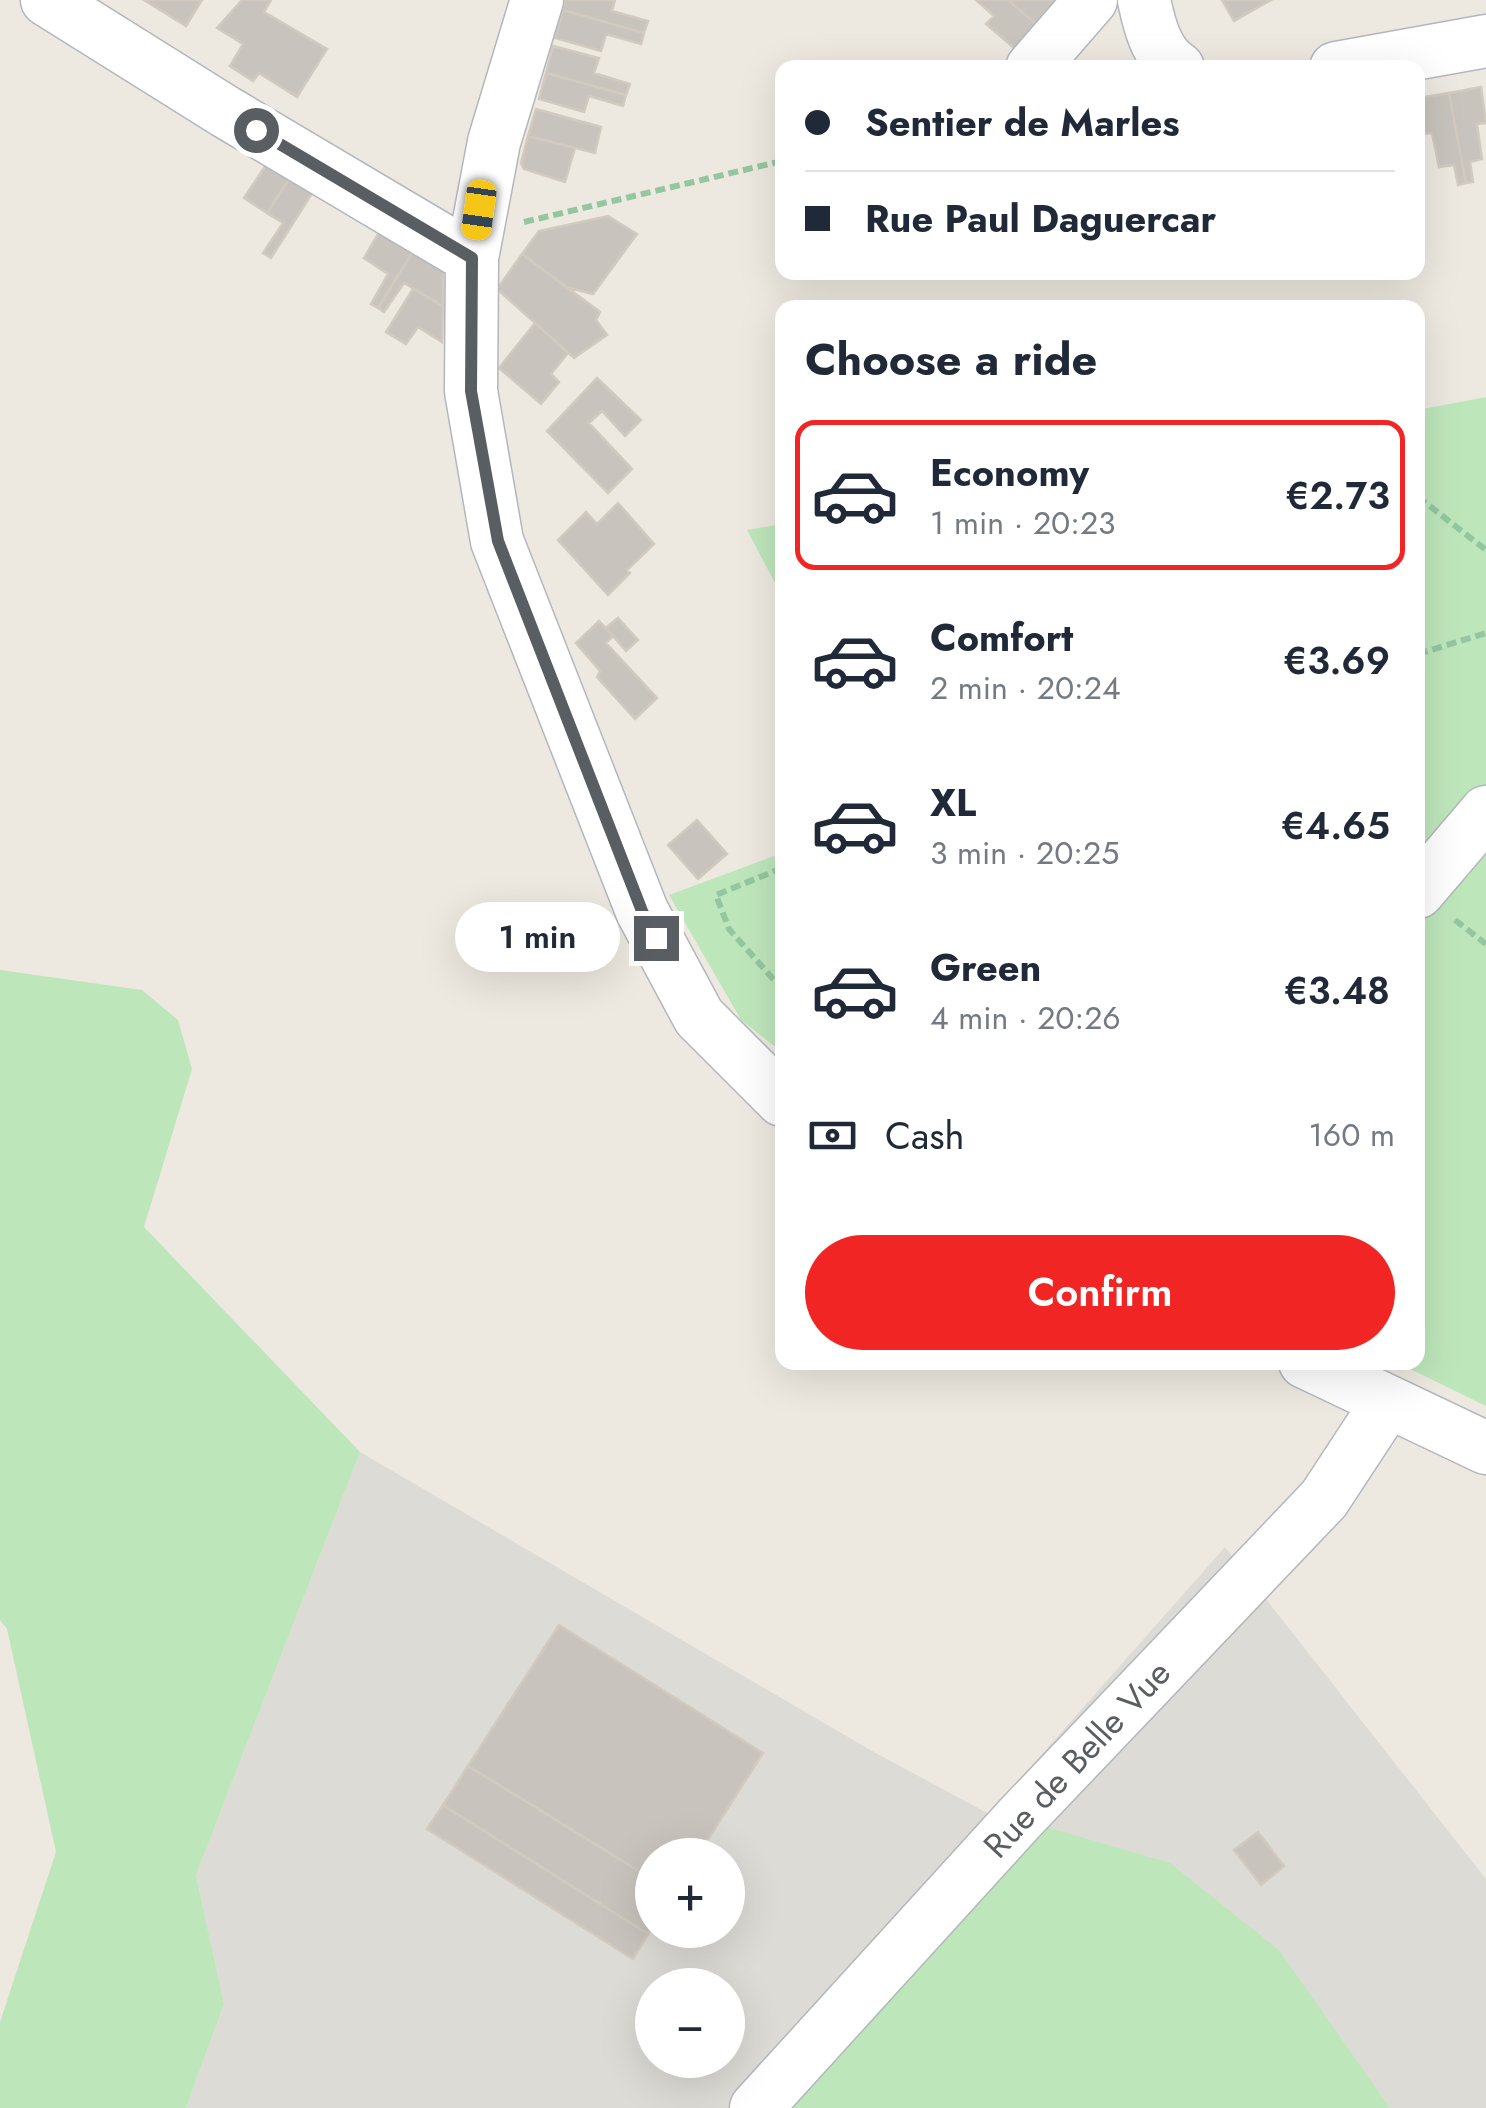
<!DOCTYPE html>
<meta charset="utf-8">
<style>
:root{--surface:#fff;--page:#f6f6f7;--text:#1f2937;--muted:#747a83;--line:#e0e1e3;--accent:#f02524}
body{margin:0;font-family:Jost,sans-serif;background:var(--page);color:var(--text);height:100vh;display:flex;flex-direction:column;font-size:38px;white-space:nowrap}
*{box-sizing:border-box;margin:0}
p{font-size:32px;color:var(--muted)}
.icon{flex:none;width:55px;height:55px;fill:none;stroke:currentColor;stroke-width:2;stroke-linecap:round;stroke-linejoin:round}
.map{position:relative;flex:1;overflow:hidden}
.panel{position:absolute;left:775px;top:300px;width:650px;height:1070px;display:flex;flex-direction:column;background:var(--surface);border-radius:20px;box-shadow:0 10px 40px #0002}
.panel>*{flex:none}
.guide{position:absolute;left:775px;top:60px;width:650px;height:220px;border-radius:20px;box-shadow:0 10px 40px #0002;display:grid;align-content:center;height:220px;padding:0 30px;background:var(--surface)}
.controls{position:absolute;left:635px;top:1838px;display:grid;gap:20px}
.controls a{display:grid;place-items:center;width:110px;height:110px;border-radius:50%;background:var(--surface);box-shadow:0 10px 40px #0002;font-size:50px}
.end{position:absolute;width:45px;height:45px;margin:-22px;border:12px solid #595e62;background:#fff;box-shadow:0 0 0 5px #fff}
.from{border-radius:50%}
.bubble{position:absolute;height:70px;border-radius:35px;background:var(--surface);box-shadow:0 10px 40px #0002;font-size:32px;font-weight:600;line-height:70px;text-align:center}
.car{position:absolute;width:30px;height:60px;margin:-30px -15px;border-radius:12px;box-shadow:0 0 8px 2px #0007;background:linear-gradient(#f5c518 24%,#345 0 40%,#f5c518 0 76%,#345 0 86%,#f5c518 0)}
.guide b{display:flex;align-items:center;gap:35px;height:95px;font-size:38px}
.guide b+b{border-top:2px solid var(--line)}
.guide i{width:25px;height:25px;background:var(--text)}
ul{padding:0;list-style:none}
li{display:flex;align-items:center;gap:30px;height:150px;margin:0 20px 15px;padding:0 10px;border:5px solid transparent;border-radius:20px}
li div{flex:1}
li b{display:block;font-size:38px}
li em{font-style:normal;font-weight:600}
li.selected{border-color:var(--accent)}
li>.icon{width:90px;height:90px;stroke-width:1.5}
h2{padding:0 30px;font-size:45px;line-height:120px}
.pay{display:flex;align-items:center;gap:25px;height:110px;padding:0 30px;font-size:38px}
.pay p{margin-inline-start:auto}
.button{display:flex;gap:20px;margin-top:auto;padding:20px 30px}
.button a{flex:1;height:115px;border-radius:60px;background:var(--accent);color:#fff;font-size:40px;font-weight:600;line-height:115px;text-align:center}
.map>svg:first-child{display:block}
.industrial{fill:#dddbd5;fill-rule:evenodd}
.green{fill:#bee6bb}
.building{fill:#c8c4bd;stroke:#d2cabf;stroke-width:2.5}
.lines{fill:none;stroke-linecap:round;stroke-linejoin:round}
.minor-casing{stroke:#b3b7bc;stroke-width:55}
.path{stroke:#94c79f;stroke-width:6;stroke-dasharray:10 5;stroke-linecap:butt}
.minor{stroke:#fff;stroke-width:52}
.route{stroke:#595e62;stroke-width:12}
.labels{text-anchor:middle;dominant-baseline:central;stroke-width:10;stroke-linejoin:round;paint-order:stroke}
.street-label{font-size:35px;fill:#595e62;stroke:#fff}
</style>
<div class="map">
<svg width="1486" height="2108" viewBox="0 0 1486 2108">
<rect width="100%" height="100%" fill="#ede9e0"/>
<!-- industrial -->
<path class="industrial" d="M360,1452L872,1751L989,1814L1225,1547L1486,1879V2108H186L224,2004L196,1875ZM652,1855H728V1930H652ZM652,1985H728V2060H652Z"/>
<!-- green -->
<path class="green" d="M1486,397V1406L1398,1363L1418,1362V410Z
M782,524V596L747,530Z
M782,853V1052L741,1020L669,895Z
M0,970L142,990L178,1020L192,1069L144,1227L360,1452L196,1875L224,2004L186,2108H0V2022L56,1852L7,1629L0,1620Z
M1019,1819L1170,1863L1279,1950L1390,2108H756Z"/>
<!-- building -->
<path class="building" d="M144,0H202L186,26Z
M242,0H271L264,12L327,49L297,97L259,73L253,81L230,66L243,44L217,28Z
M565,0H615L612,11L648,21L644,33L563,10Z
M976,0H1008L1042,29L1021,54L986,24L994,16Z
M1008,0H1058L1042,29Z
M1222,0H1271L1234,21Z
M563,10L644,33L641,44L606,34L601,51L555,38Z
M553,46L599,58L594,73L630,84L626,95L546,73Z
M546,73L626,95L623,106L589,96L584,112L539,99Z
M1481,87L1486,123L1477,124L1482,159L1470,162L1473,182L1466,183L1449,93Z
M1449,93L1466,183L1458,185L1454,165L1439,167L1432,133L1422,134L1418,112V98Z
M536,109L601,127L595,153L528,136Z
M528,136L575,148L565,182L524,169L521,163Z
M272,156L295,170L267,213L244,198Z
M295,170L318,184L271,258L263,253L283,223L267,213Z
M608,216L637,234L593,294L566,287L522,254L539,231Z
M384,224L417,245L378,308L371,304L388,274L364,258Z
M417,245L443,268V306L404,283L384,312L378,308Z
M522,254L600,312L596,320L607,335L574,358L497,289Z
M413,289L443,306L442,342L418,327L406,344L386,332Z
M535,323L568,353L551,374L559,382L541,404L499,368Z
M597,378L641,420L625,436L602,411L589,423L632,469L608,493L547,431Z
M618,503L654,544L627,570L630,573L608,595L558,540L586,512L597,524Z
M618,618L638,640L626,651L606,628Z
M599,621L613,636L606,643L657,698L635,719L597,677L600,671L576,643Z
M697,820L727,854L698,879L668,845Z
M559,1625L763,1753L698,1855H652V1879L468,1766Z
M468,1766L652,1879V1927L648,1934L443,1805Z
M443,1805L648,1934L633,1959L427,1829Z
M1258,1832L1284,1866L1261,1885L1234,1850Z"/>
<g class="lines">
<defs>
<path id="minor" d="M47,0L226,112L472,258
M537,0L494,142L472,258L471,391L497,541L642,911L699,1017L782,1100
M1144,0C1149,24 1156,54 1178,68
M1032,68L1091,0
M1336,68L1486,41
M1418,892L1486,812
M1305,1362L1486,1448
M756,2108L1019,1819L1324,1499L1387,1403"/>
</defs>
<!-- minor casing -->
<use href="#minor" class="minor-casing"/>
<!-- path -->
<path class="path" d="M524,222L782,161
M1418,497L1486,550
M1418,654L1486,633
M782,868L716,895L729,929L782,989
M1455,920L1486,944"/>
<!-- minor -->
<use href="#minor" class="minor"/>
</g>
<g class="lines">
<!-- route -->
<path class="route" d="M256,130L472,258L471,391L498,541L642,911L656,938"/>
</g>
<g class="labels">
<!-- street labels -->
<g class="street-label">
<text transform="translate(1077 1759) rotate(-47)">Rue de Belle Vue</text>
</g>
</g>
</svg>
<div class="controls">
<a>+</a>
<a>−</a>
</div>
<i class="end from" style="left:256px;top:130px"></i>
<i class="end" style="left:656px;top:938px"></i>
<div class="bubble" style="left:455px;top:902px;width:165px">1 min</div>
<i class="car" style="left:479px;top:210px;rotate:188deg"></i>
<div class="guide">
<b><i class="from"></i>Sentier de Marles</b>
<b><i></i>Rue Paul Daguercar</b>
</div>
<section class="panel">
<h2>Choose a ride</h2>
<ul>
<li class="selected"><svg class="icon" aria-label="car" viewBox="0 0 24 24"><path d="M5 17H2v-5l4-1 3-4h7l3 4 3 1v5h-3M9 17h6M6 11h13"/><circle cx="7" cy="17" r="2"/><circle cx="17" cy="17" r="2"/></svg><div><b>Economy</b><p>1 min · 20:23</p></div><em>€2.73</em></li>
<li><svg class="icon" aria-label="car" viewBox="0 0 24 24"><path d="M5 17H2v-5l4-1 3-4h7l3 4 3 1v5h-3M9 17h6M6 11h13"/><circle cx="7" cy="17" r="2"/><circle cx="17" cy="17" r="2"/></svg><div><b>Comfort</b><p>2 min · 20:24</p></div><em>€3.69</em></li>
<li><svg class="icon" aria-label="car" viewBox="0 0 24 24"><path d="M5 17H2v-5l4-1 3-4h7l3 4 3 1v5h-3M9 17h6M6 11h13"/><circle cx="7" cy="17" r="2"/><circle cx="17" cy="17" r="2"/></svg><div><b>XL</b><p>3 min · 20:25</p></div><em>€4.65</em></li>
<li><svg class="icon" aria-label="car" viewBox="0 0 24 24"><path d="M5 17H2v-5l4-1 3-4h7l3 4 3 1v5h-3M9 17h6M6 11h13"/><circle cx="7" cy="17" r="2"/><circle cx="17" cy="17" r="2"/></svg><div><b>Green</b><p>4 min · 20:26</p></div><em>€3.48</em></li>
</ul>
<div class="pay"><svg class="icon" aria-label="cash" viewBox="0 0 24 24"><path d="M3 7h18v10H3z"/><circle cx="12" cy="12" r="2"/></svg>Cash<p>160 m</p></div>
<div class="button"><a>Confirm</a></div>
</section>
</div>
